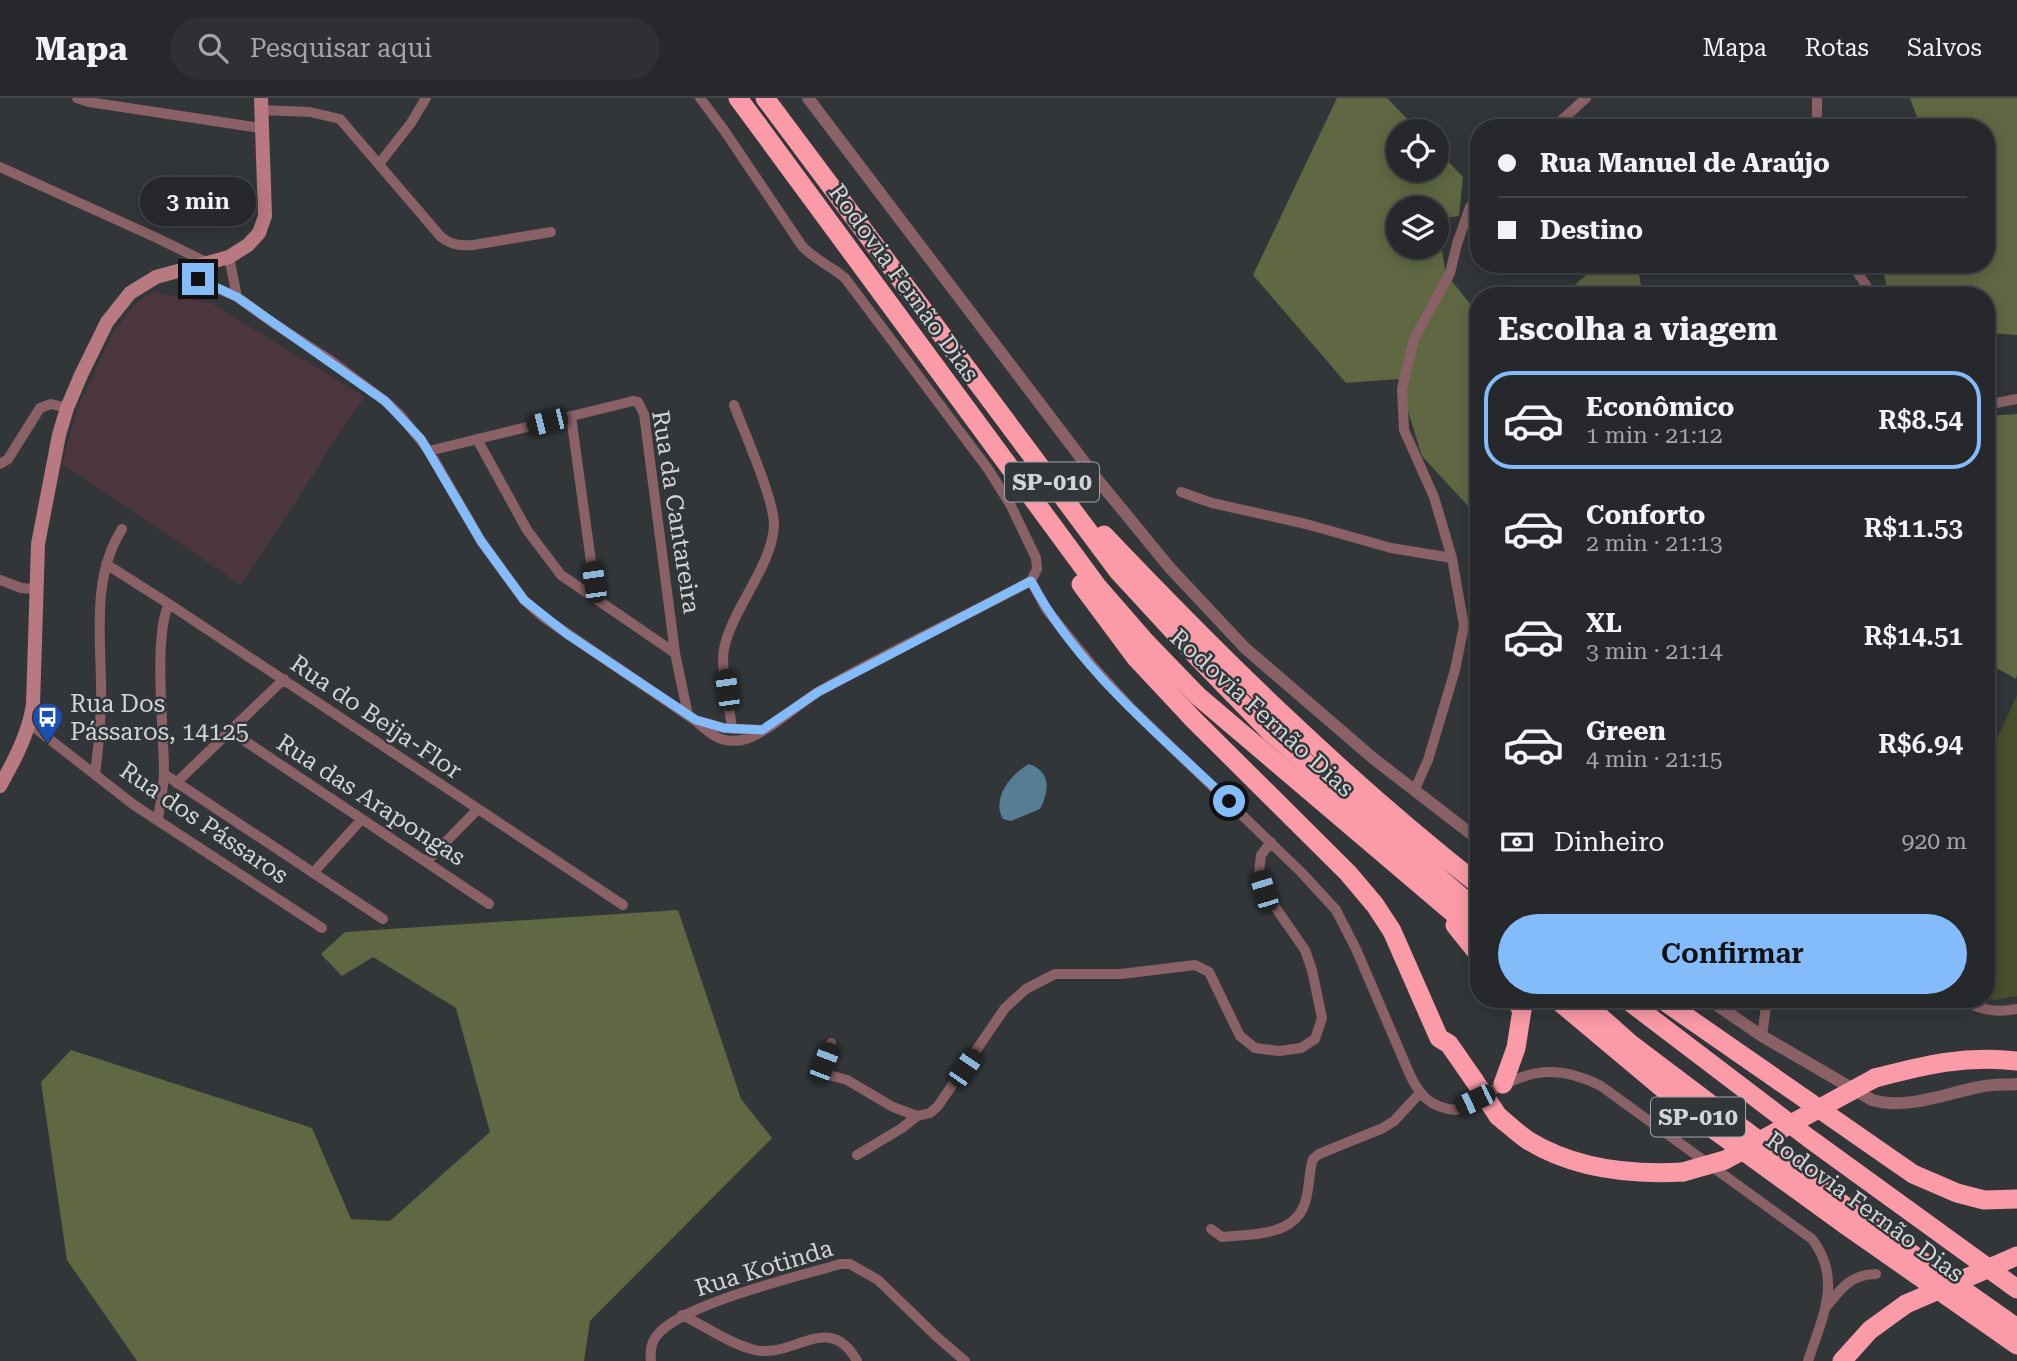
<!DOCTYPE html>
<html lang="pt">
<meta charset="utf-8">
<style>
:root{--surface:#26282b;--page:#2e3033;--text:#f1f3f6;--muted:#a4a6a9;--line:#424447;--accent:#84bcfb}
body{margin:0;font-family:"Roboto Serif",serif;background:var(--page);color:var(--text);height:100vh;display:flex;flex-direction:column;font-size:26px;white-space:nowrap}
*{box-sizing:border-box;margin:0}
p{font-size:23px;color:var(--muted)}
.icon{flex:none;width:38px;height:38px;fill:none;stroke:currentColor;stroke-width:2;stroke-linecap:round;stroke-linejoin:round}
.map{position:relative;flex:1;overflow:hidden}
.side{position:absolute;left:1470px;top:189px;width:525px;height:721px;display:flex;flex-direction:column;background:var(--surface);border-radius:28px;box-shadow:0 4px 18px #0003,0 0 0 2px var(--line)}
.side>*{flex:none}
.banner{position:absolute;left:1470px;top:21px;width:525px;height:154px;border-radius:28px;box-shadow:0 4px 18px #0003,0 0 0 2px var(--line);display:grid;align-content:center;height:154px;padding:0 28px;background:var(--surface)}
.buttons{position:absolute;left:1386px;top:21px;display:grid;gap:14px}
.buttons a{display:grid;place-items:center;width:63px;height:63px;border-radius:50%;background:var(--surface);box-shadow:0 4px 18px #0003,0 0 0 2px var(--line);font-size:35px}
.end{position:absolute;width:32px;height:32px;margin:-16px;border:9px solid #84bcfb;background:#111;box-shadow:0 0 0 4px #111}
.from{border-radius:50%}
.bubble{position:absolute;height:49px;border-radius:24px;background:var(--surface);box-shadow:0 4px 18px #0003,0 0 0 2px var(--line);font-size:23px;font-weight:600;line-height:49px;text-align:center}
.car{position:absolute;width:21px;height:42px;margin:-21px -10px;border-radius:9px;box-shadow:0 0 5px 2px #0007;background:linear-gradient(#222 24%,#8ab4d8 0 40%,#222 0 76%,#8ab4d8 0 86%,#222 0)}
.banner b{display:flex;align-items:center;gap:24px;height:66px;font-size:26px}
.banner b+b{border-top:2px solid var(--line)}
.banner i{width:18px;height:18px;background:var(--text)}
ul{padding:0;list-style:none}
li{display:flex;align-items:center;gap:21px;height:98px;margin:0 14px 10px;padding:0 14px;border:4px solid transparent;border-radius:28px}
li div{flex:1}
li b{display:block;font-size:26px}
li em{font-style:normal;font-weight:600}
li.current{border-color:var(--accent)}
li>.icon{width:63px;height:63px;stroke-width:1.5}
h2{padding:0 28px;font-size:32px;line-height:84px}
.pay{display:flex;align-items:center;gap:18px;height:77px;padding:0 28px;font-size:26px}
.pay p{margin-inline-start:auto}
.button{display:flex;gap:14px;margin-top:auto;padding:14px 28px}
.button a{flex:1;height:80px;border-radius:42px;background:var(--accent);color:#111;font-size:28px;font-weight:600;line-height:80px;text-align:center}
header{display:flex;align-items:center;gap:42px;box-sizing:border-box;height:98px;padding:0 35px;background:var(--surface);border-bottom:2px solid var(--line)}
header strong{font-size:33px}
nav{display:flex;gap:38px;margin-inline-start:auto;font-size:24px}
.search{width:490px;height:63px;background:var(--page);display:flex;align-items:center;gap:18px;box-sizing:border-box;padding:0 24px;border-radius:38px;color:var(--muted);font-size:26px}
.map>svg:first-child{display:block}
.education{fill:#4a363c}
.green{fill:#474f2d}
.forest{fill:#5f6843}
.water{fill:#557d94}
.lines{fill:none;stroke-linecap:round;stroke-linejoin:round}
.minor{stroke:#896166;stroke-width:10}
.tertiary{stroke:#896166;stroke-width:12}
.secondary{stroke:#b87981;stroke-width:14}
.motorway{stroke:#fc9ba8;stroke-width:19}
.motorway-bridge{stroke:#fc9ba8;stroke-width:19}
.route{stroke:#84bcfb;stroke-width:9}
.labels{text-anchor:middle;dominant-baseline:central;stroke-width:5;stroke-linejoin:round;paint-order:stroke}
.shield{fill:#323639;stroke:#a2a5a8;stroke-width:2}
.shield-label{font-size:23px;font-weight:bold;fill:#d2d5d7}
.street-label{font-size:24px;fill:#d2d5d7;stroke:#323639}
.poi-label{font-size:24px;fill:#d2d5d7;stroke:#323639;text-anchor:start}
</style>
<header>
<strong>Mapa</strong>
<div class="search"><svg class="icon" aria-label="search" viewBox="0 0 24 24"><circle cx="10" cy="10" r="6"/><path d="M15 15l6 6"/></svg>Pesquisar aqui</div>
<nav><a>Mapa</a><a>Rotas</a><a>Salvos</a></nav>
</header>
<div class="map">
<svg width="2017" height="1263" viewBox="0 0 2017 1263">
<rect width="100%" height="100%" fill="#323639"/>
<!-- education -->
<path class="education" d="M154,194L211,205L365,299L325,355L326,357L241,487L62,366L76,314L113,234L137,204Z"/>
<!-- green -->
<path class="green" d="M2017,597V898L1995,902L1986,900V664Z"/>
<!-- forest -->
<path class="forest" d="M1337,0H1387L1419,33H1398V72H1437V52L1463,79L1459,118L1437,121V110H1398V149H1437V124L1446,176L1479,217V420L1422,358L1398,281L1346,285L1253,177Z
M1910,0H2017V237L1986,235V198H1888L1884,175L1885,166H1986V30H1921Z
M1599,166H1637L1643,198H1562Z
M2017,316V576L2016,581L1986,564V318Z
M678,812L741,1001L772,1040L590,1223L584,1263H137L67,1162L41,984L71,952L312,1030L351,1121L390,1123L490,1034L456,910L373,859L342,878L321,856L345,834Z"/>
<!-- water -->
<path class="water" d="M1029,666C1052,674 1049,693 1040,711L1011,723L1003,721C991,700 1011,676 1029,666Z"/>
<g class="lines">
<!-- minor -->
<path class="minor" d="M77,0L89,4L260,30
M700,0L724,32L802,148C815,162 831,168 845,180L988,371L1010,406L1036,460L1037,471L1031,483
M1817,0V30
M260,12L310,14L340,21L441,139C452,147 460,148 473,147L551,134
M1553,30L1586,0
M379,66L411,25L426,0
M0,69L157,140L210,166
M229,159L237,199
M1852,166L1873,198
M179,173L237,199L273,225L330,262L385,303L401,318L429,353L481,443L524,502L543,519L696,623C710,636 721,646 742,642C764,638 797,607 818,594C887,554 960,521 1031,483
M1986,307L2017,301
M571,318L596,500
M477,341L527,432L561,477L675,555
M429,353L633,303L638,304L644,316L675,555L688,617
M0,366L8,361L40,310L51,306L67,310
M1181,394L1212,405L1306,426L1391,450L1452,460
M106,466L169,506L623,807
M0,482L21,490L36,491
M1031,483L1046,511L1091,566L1130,609L1301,774L1336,812L1356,851L1410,977C1420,998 1431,1010 1456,1012C1511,985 1538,956 1601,988L1812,1141C1843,1181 1822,1220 1808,1263
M699,623L724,630L762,632
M30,626L134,707L322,830
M732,631C730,610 720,570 724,551C731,513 772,468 774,428C775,403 744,334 734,307
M230,633L489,806
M95,676C99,645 102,615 101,584C100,532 93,477 122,431
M164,676L383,821
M176,685L284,581
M1415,691L1428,662L1455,572L1464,528L1452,460L1434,399L1404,332L1402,291L1414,241L1450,175L1457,146L1470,109L1479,96
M158,721C160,705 164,689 164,673C164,634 153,537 169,506
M427,763L477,712
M313,775L361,722
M1960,901C1981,912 1994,915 2017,911
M1762,938L1767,901
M831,945L824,965L825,976L847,982L893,1009L917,1018
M857,1057L902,1030L917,1018L930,1015L938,1008L1005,910L1026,891L1055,876H1121L1195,867L1209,874L1240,938L1255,950L1279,953L1301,950L1315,941L1322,920L1312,872L1305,852L1264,793L1259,775L1261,757L1271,744
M1211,1131L1222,1139C1249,1136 1289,1139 1303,1110C1310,1096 1308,1076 1313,1061L1319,1056L1383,1030L1394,1023L1419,996
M1827,1208C1841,1190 1852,1176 1876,1176
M682,1217C705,1228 730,1246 755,1252C794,1261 829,1212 857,1263
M651,1263C650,1254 651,1244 657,1237C684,1205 797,1179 840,1166H850L878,1182L937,1239L965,1263"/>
<!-- tertiary -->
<path class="tertiary" d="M808,0L1097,381L1170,470L1245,550L1374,661L1479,742
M1708,901L1762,938L1872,1002C1907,1012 1944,996 1979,989C1991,986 2004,987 2017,986"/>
<!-- secondary -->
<path class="secondary" d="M0,688C15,661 28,637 33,607L38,446L59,337L67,310L81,277L107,224L130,195L156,179L229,159L248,147L259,135L265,118L261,0"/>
<!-- motorway -->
<path class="motorway" d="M738,0L1097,488L1144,542L1198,598L1479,837
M765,0L1118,473L1200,562L1269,633L1479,814
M1104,437C1222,561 1344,681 1479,787
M1081,486L1136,560L1194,622L1348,775L1375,807L1392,833L1439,940L1449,946L1474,982
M1455,827L1479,857
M1556,901L1698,1020L1847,1128L2017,1247
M1580,901L1631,946L1857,1117L2017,1230
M1626,901L1810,1041L2017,1191
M1661,901L1913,1076L1957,1095L1984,1102L2017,1101
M1875,980C1925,967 1965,957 2017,963
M1503,986L1516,950L1522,912L1514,901
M1498,1018C1508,1026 1518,1036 1529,1043C1575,1071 1630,1077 1683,1074
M1842,1263L1870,1232L1906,1206"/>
<!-- motorway-bridge -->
<path class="motorway-bridge" d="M1474,982L1498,1018
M1683,1074L1725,1062L1875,980
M1906,1206L2017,1158"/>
</g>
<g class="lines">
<!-- route -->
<path class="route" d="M198,181L237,199L385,303L421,341L481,443L524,502L567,536L696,622L724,630L762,632L818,594L1031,483C1077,570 1159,636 1229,703"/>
</g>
<!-- icons -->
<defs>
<symbol id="bus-pin" viewBox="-11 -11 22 30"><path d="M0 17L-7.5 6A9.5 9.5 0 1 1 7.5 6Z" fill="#1a4fb4" stroke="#323639"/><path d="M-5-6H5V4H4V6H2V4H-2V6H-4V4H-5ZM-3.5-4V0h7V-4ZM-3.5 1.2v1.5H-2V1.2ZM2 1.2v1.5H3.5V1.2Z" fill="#fff"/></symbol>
</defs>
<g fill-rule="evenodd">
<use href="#bus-pin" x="30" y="602" width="35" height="47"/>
</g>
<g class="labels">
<!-- shield labels -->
<g class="shield">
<rect x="1005" y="364.5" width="94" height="39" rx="5"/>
<rect x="1651" y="999.5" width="94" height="39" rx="5"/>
</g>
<g class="shield-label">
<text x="1052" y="384">SP-010</text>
<text x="1698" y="1019">SP-010</text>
</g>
<!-- street labels -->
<g class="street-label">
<text transform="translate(904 185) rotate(54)">Rodovia Fernão Dias</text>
<text transform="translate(676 414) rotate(81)">Rua da Cantareira</text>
<text transform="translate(1262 615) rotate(42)">Rodovia Fernão Dias</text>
<text transform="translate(376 619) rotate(34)">Rua do Beija-Flor</text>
<text transform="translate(371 702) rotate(33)">Rua das Arapongas</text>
<text transform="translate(204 725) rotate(34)">Rua dos Pássaros</text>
<text transform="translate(1865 1109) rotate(36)">Rodovia Fernão Dias</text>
<text transform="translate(764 1170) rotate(-17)">Rua Kotinda</text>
</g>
<!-- poi labels -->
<g class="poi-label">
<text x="70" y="606">Rua Dos<tspan x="70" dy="28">Pássaros, 14125</tspan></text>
</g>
</g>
</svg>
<div class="buttons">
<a><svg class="icon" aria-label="locate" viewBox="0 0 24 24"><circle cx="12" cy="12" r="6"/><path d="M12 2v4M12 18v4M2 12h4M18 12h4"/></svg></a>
<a><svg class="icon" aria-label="layers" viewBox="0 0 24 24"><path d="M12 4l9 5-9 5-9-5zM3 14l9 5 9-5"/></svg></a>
</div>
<i class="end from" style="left:1229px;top:703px"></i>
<i class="end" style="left:198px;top:181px"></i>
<div class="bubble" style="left:140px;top:79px;width:116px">3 min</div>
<i class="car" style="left:547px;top:324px;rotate:256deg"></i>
<i class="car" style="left:594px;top:484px;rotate:352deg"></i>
<i class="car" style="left:727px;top:592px;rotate:352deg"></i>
<i class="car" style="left:1264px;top:793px;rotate:343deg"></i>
<i class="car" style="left:824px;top:965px;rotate:21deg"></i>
<i class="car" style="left:965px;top:970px;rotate:34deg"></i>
<i class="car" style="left:1475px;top:1002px;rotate:244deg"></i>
<div class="banner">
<b><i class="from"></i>Rua Manuel de Araújo</b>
<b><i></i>Destino</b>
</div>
<section class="side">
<h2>Escolha a viagem</h2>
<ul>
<li class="current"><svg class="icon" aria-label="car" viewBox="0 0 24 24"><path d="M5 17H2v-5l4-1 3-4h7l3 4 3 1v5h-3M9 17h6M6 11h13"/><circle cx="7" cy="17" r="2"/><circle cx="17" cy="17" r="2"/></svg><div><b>Econômico</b><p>1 min · 21:12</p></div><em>R$8.54</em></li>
<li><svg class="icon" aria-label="car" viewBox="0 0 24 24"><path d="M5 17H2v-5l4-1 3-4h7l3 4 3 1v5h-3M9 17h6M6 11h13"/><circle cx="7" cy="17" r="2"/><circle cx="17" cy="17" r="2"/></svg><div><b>Conforto</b><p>2 min · 21:13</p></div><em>R$11.53</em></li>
<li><svg class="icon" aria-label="car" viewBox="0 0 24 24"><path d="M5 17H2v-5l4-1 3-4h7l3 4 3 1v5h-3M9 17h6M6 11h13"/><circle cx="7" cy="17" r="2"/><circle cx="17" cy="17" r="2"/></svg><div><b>XL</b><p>3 min · 21:14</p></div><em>R$14.51</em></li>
<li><svg class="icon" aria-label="car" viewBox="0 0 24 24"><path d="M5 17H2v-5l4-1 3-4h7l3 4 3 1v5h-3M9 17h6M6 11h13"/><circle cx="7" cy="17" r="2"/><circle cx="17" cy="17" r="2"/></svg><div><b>Green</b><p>4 min · 21:15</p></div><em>R$6.94</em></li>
</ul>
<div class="pay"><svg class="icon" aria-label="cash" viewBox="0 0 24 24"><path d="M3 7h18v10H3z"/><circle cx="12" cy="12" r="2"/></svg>Dinheiro<p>920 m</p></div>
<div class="button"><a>Confirmar</a></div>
</section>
</div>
